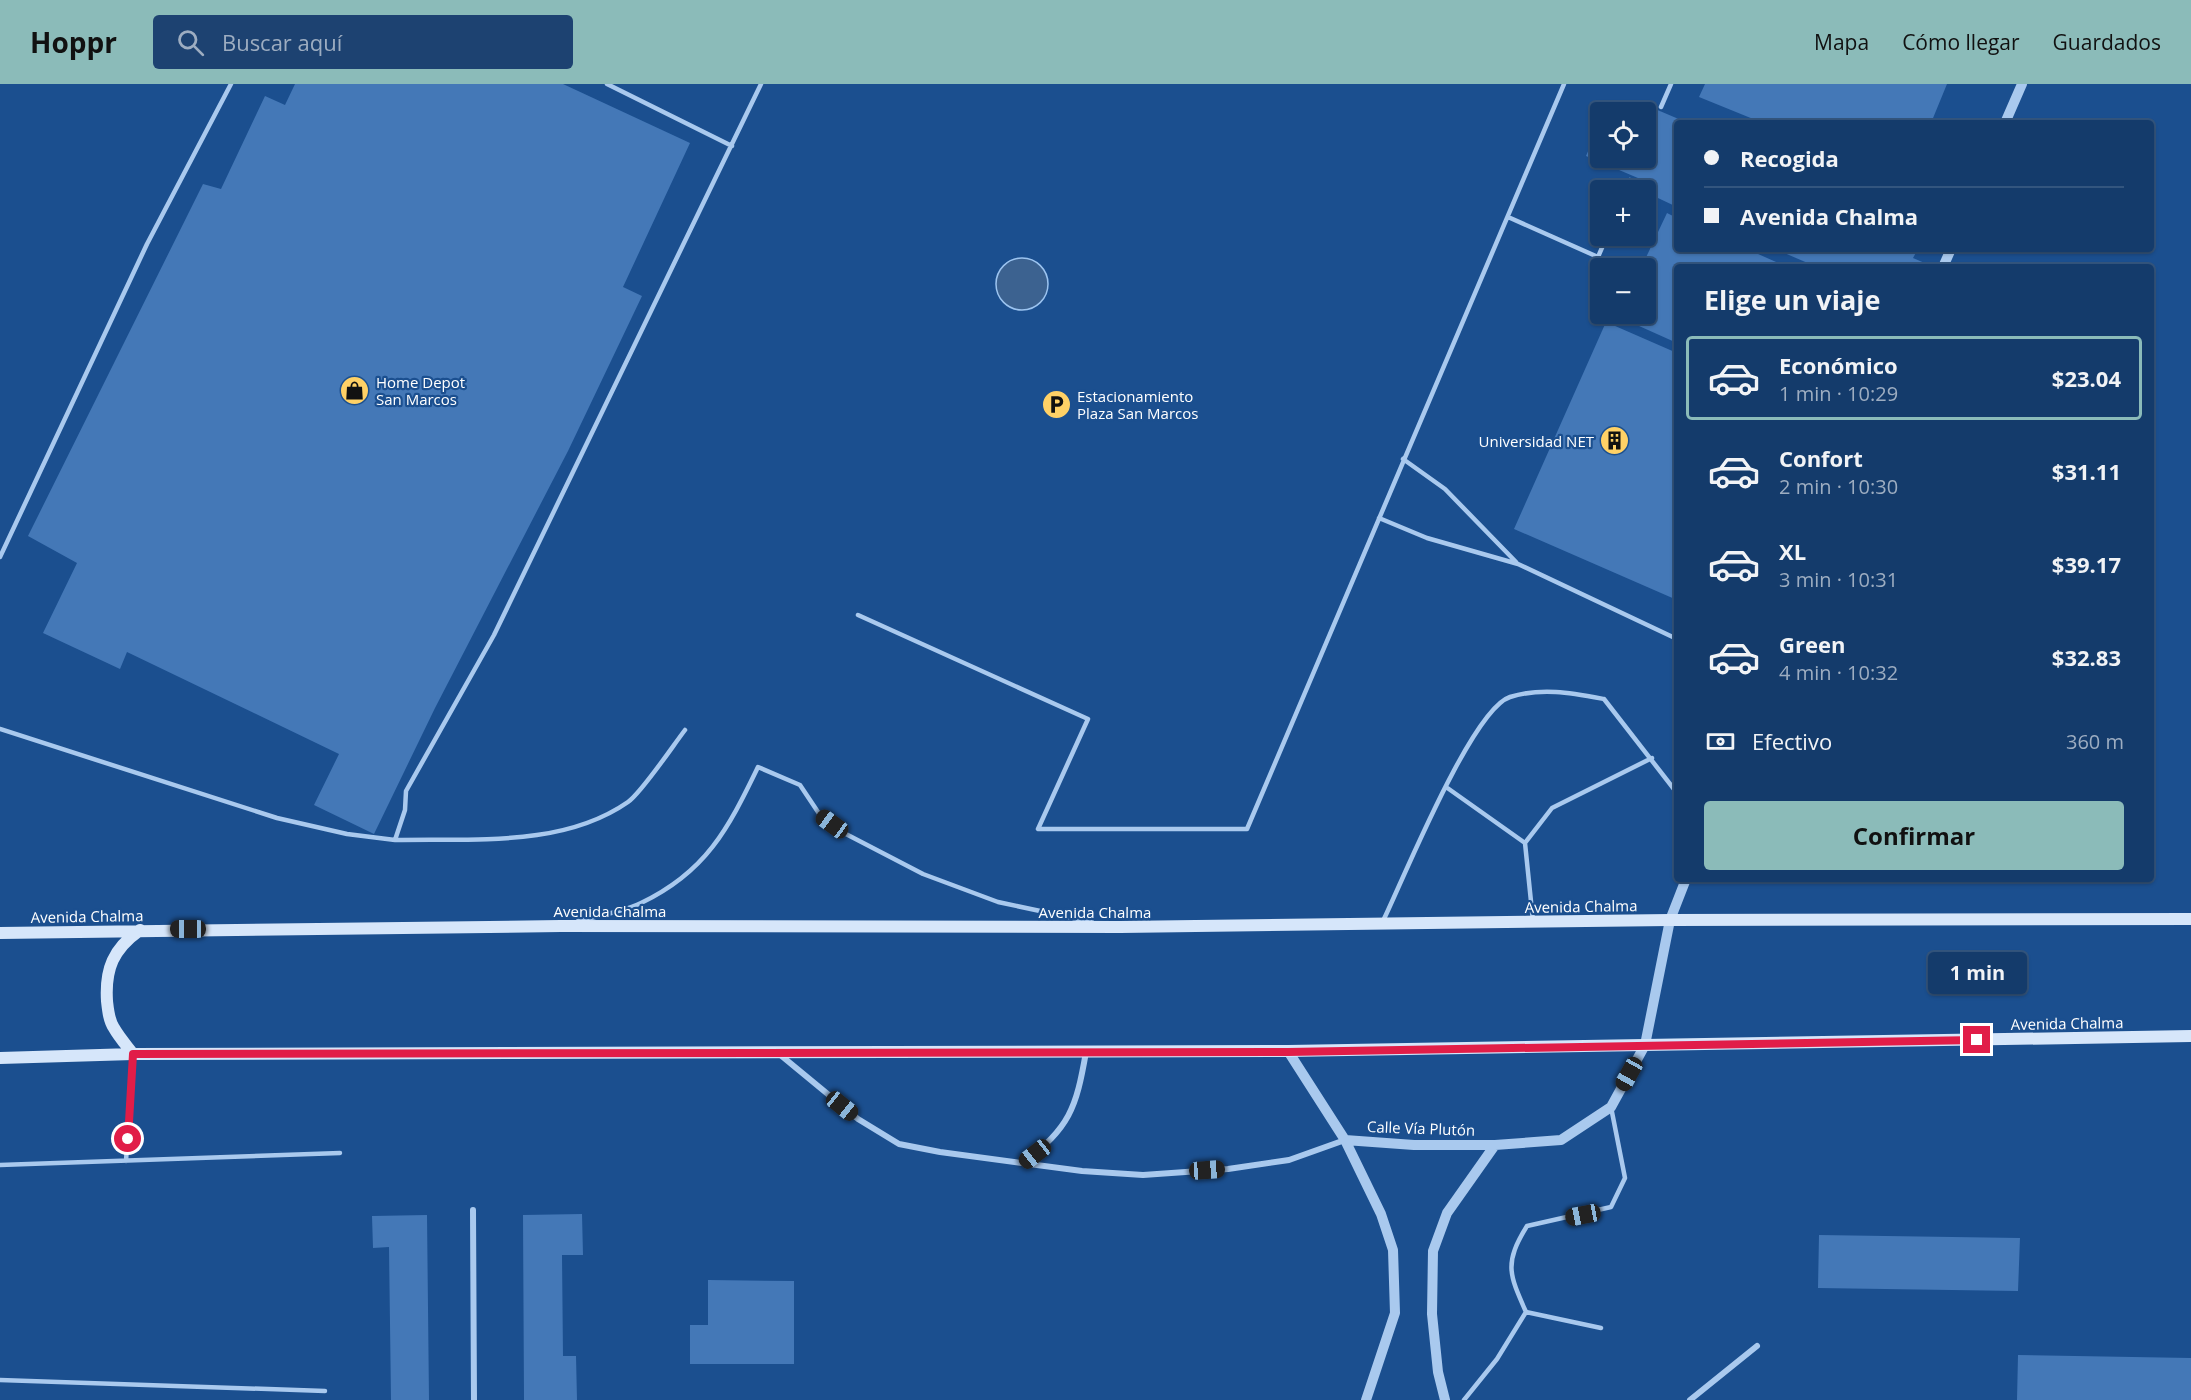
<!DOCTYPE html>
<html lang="es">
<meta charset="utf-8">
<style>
:root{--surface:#143b6b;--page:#1d4271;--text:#f1f3f6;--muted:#9dadc1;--line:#33557e;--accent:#8bbbb9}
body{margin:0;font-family:"Open Sans",sans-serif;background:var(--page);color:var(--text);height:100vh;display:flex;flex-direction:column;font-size:22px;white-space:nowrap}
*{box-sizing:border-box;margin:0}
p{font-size:20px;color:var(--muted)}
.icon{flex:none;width:33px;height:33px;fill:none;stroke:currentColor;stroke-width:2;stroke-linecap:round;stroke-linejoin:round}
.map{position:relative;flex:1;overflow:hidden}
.panel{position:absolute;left:1674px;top:180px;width:480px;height:618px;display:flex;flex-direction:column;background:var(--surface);border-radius:6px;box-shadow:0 2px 4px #0004,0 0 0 2px var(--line)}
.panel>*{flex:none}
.banner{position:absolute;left:1674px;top:36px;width:480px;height:132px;border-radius:6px;box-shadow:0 2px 4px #0004,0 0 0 2px var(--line);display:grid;align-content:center;height:132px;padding:0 30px;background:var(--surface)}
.buttons{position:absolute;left:1590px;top:18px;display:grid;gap:12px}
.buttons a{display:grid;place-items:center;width:66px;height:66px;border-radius:6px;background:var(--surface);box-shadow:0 2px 4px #0004,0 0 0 2px var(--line);font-size:30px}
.end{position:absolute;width:27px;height:27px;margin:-14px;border:8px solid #e11d48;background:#fff;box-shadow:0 0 0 3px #fff}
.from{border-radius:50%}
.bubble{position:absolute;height:42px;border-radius:6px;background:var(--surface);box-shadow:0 2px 4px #0004,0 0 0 2px var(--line);font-size:20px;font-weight:700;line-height:42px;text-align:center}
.car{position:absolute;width:18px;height:36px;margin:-18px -9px;border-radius:8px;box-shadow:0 0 4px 2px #0007;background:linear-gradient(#222 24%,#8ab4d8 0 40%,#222 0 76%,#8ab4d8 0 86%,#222 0)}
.banner b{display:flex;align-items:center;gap:21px;height:57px;font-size:22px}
.banner b+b{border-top:2px solid var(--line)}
.banner i{width:15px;height:15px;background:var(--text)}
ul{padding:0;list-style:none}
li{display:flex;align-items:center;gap:18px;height:84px;margin:0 12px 9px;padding:0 18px;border:3px solid transparent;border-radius:6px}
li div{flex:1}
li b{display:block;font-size:22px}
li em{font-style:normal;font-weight:700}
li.on{border-color:var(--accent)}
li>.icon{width:54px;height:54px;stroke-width:1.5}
h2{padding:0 30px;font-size:27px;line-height:72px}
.pay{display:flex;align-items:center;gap:15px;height:66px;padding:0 30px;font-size:22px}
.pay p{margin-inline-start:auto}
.primary-button{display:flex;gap:12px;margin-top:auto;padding:12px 30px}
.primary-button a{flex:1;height:69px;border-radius:6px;background:var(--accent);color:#111;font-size:24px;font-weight:700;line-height:69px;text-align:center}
header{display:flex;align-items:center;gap:36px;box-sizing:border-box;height:84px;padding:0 30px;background:var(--accent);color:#111}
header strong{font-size:28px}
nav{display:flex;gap:33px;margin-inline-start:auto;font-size:21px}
.search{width:420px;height:54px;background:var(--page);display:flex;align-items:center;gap:15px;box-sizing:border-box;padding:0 21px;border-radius:6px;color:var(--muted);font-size:22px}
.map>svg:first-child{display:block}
.water{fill:#3c6290;stroke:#9cc4f0;stroke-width:1.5}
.building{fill:#4478b7}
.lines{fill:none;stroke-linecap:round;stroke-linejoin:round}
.service{stroke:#a9c9ee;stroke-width:4.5}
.minor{stroke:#a9c9ee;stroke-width:6}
.tertiary{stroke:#a9c9ee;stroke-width:10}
.secondary{stroke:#d6e6fa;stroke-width:12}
.route{stroke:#e11d48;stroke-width:8}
.labels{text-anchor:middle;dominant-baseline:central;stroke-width:4.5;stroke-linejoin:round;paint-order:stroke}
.poi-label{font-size:15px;fill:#fff;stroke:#1b4f8f;text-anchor:start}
.street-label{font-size:15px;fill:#fff;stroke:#1b4f8f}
</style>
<header>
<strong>Hoppr</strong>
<div class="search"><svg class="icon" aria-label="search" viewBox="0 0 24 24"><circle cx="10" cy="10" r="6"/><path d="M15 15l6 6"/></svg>Buscar aquí</div>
<nav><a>Mapa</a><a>Cómo llegar</a><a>Guardados</a></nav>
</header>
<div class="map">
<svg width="2191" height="1316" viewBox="0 0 2191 1316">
<rect width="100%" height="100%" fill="#1b4f8f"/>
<!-- water -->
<path class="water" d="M996 200a26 26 0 1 1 52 0a26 26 0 1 1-52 0Z"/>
<!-- building -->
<path class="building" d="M295,0H563L690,59L623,203L642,212L568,367L435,624L374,750L314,721L339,670L127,568L120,585L43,549L77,479L28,452L203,100L221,105L265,12L285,21Z
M1705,0H1947L1931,39H1763L1699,13Z
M1634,16L1688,39H1677V123L1641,106L1645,97L1586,72L1600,39V74H1646V28H1629Z
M1667,129L1677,134V165H1747L1787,183H1677V259L1619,233L1620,230H1646V184H1641Z
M1775,165H1918L1913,174L1934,183H1817Z
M1606,238L1677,269V516L1514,445Z
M582,1130L583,1171H562L563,1272H576L577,1316H524L523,1131Z
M427,1131L429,1316H391L389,1163L373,1164L372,1132Z
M1819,1151L2020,1154L2018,1207L1818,1204Z
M708,1196L794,1197V1280H690V1241H708Z
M2018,1271L2191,1274V1316H2017Z"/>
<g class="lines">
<!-- service -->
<path class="service" d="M607,0L732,62
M1661,23L1671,0
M1625,106L1630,96
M1508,133L1598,173L1607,152
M1403,375L1445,405L1516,478
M1379,434L1427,454L1518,480L1677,555
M0,473L147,160L231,0
M858,531L1088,635L1038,745H1247L1564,0
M0,645L277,734L347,750L395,756
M685,646C672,663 642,708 628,718C562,764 472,754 395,756L405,726L406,707L494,551L761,0
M1446,703L1525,759
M578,837C598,832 622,828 641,819C706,788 728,745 758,683L800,701L820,731L844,749L923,790L998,818L1092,838
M1383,837C1403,796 1472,625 1510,613C1542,603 1572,609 1604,615L1677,709
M1533,837L1525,759L1552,724L1652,674
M126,1077L133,970
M0,1081L340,1069
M1601,1244L1526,1228C1509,1190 1504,1179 1527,1142L1611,1123L1625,1094L1611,1023
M0,1296L325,1307
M1464,1316L1497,1275L1526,1228"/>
<!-- minor -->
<path class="minor" d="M778,969L858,1035L899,1060L940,1068L1082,1087L1143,1091L1228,1085L1289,1076L1345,1056
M1023,1079C1070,1043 1076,1025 1086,968
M473,1126L474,1316
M1690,1316L1757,1262"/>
<!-- tertiary -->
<path class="tertiary" d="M2005,39L2022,0
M1943,183L1951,165
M1288,967L1345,1056L1414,1061H1495L1561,1056L1611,1023L1645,961L1670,836L1686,795
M1345,1056L1381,1130L1393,1166L1395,1229L1366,1316
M1445,1316L1438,1288L1432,1230L1433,1167L1447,1129L1495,1061"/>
<!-- secondary -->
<path class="secondary" d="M0,849L561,842L1120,843L1670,836L2191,835
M133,970C127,962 119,953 114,944C109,937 108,926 107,917C105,885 113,865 140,846
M0,974L133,970L1288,967L2191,952"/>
</g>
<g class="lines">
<!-- route -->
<path class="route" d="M128,1055L133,970L1288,968L1977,956"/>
</g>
<!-- icons -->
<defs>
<symbol id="shop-disc" viewBox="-11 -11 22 22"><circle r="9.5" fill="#ffd166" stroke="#1b4f8f"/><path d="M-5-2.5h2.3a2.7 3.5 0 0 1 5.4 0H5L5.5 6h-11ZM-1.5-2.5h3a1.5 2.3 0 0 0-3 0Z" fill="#111"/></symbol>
<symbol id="parking-disc" viewBox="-11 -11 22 22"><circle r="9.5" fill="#ffd166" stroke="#1b4f8f"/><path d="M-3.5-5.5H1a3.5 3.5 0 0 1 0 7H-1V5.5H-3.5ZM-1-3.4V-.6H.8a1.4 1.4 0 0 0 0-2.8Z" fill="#111"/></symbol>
<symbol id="building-disc" viewBox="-11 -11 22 22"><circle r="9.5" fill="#ffd166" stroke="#1b4f8f"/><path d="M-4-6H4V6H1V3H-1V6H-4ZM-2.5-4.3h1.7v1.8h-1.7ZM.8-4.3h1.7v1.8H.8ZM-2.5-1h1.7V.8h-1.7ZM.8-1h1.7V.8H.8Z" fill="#111"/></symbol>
</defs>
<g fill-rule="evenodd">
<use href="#shop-disc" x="338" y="290" width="33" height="33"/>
<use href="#parking-disc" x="1040" y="304" width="33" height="33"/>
<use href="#building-disc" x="1598" y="340" width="33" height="33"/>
</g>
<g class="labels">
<!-- poi labels -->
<g class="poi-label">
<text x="376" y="298">Home Depot<tspan x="376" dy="17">San Marcos</tspan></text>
<text x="1077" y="312">Estacionamiento<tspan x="1077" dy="17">Plaza San Marcos</tspan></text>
<text x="1594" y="357" text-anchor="end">Universidad NET</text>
</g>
<!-- street labels -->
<g class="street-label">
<text transform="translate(1581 822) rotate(-1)">Avenida Chalma</text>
<text x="610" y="827">Avenida Chalma</text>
<text x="1095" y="828">Avenida Chalma</text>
<text transform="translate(87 832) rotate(-1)">Avenida Chalma</text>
<text transform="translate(2067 939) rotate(-1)">Avenida Chalma</text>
<text transform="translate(1421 1044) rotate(2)">Calle Vía Plutón</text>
</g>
</g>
</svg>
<div class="buttons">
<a><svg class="icon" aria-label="locate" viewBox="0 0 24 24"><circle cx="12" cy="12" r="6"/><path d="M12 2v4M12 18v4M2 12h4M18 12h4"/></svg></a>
<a>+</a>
<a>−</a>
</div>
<i class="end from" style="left:128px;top:1055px"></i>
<i class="end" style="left:1977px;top:956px"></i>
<div class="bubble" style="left:1928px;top:868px;width:99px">1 min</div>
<i class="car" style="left:832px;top:740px;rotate:306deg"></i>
<i class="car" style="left:188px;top:845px;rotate:270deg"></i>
<i class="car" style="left:1629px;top:990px;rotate:209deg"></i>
<i class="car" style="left:842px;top:1022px;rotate:129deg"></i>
<i class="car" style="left:1035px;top:1070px;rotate:232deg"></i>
<i class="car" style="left:1207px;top:1086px;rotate:86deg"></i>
<i class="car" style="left:1583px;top:1131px;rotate:259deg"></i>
<div class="banner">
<b><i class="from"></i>Recogida</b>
<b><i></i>Avenida Chalma</b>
</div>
<section class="panel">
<h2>Elige un viaje</h2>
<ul>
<li class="on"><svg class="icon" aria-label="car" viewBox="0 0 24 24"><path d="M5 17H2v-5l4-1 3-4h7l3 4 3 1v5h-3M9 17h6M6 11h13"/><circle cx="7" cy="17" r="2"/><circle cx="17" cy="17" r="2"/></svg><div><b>Económico</b><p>1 min · 10:29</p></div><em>$23.04</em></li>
<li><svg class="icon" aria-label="car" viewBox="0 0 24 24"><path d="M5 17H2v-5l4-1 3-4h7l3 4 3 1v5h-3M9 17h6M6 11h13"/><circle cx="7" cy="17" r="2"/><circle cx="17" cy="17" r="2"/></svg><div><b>Confort</b><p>2 min · 10:30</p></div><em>$31.11</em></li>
<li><svg class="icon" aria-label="car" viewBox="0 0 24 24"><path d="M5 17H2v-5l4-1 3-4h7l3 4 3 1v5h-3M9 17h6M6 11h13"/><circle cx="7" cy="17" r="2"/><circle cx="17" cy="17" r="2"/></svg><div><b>XL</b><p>3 min · 10:31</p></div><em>$39.17</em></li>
<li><svg class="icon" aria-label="car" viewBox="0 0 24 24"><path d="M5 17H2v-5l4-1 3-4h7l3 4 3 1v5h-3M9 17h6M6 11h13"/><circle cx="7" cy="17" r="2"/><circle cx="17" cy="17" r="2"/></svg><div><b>Green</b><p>4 min · 10:32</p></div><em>$32.83</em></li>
</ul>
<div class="pay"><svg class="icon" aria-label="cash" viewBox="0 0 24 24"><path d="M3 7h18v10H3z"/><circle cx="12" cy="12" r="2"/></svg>Efectivo<p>360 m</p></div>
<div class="primary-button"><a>Confirmar</a></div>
</section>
</div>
